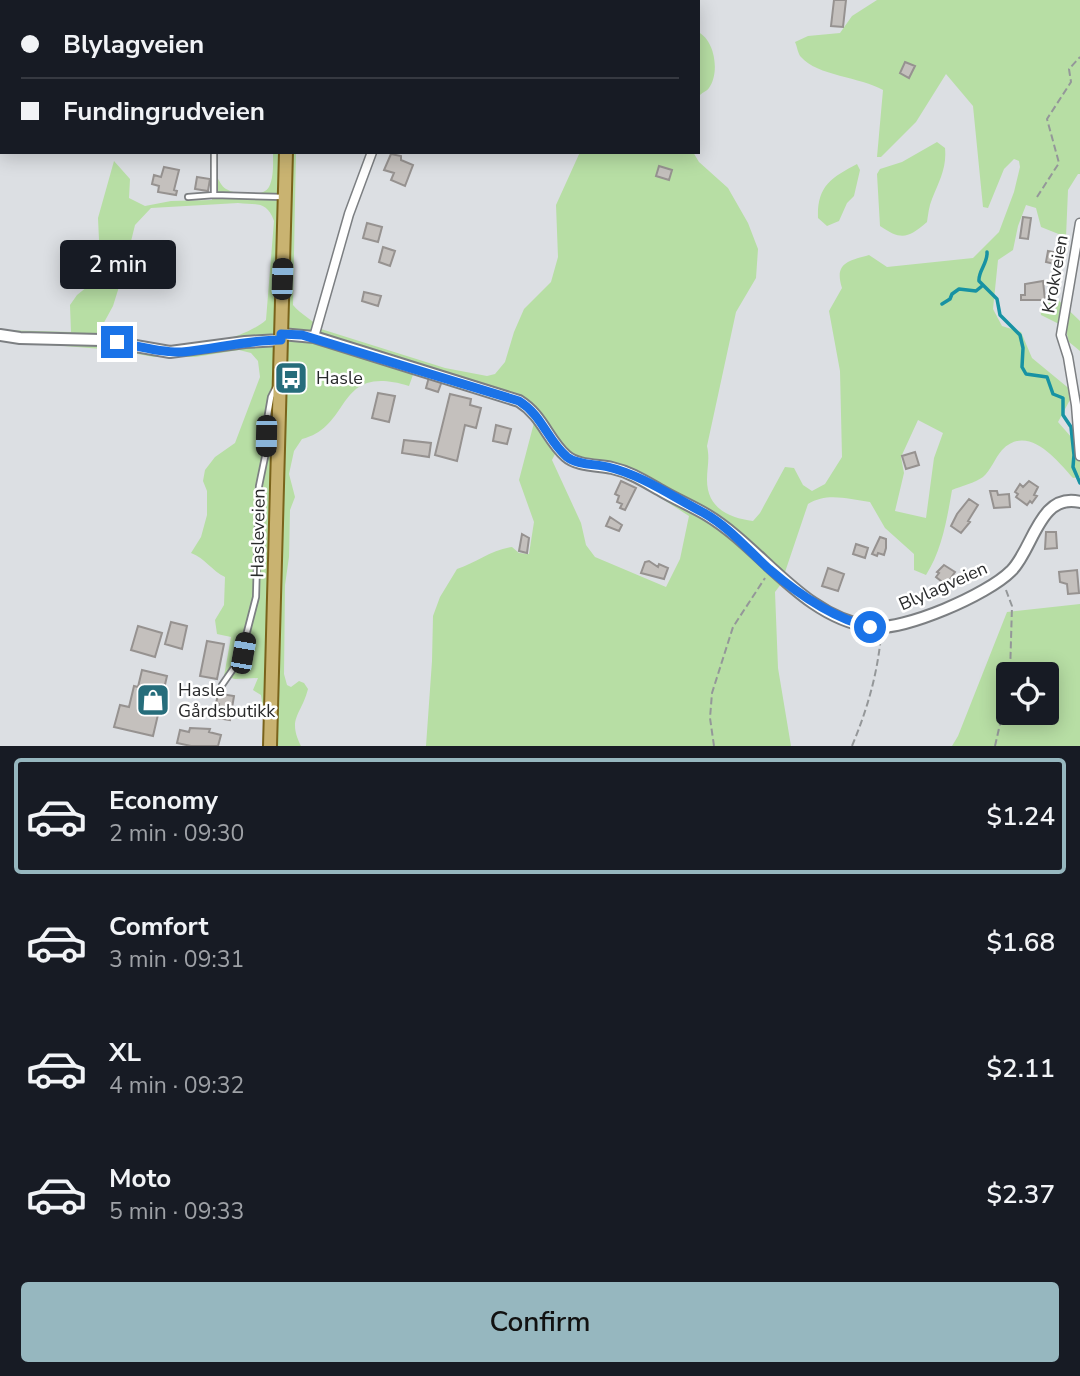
<!DOCTYPE html>
<meta charset="utf-8">
<style>
:root{--surface:#171b24;--page:#20242c;--text:#f1f3f6;--muted:#9ea1a6;--line:#363941;--accent:#96b7bf}
body{margin:0;font-family:"Nunito Sans",sans-serif;background:var(--page);color:var(--text);height:100vh;display:flex;flex-direction:column;font-size:26px;white-space:nowrap}
*{box-sizing:border-box;margin:0}
p{font-size:23px;color:var(--muted)}
.icon{flex:none;width:38px;height:38px;fill:none;stroke:currentColor;stroke-width:2;stroke-linecap:round;stroke-linejoin:round}
.map{position:relative;height:746px;overflow:hidden}
.sheet{display:flex;flex-direction:column;background:var(--surface);flex:1}
.sheet>*{flex:none}
.hud{position:absolute;left:0px;top:0px;width:700px;height:154px;box-shadow:0 4px 18px #0003;display:grid;align-content:center;height:154px;padding:0 21px;background:var(--surface)}
.buttons{position:absolute;left:996px;top:662px;display:grid;gap:14px}
.buttons a{display:grid;place-items:center;width:63px;height:63px;border-radius:7px;background:var(--surface);box-shadow:0 4px 18px #0003;font-size:35px}
.end{position:absolute;width:32px;height:32px;margin:-16px;border:9px solid #1a73e8;background:#fff;box-shadow:0 0 0 4px #fff}
.from{border-radius:50%}
.bubble{position:absolute;height:49px;border-radius:7px;background:var(--surface);box-shadow:0 4px 18px #0003;font-size:23px;font-weight:600;line-height:49px;text-align:center}
.car{position:absolute;width:21px;height:42px;margin:-21px -10px;border-radius:9px;box-shadow:0 0 5px 2px #0007;background:linear-gradient(#222 24%,#8ab4d8 0 40%,#222 0 76%,#8ab4d8 0 86%,#222 0)}
.hud b{display:flex;align-items:center;gap:24px;height:66px;font-size:26px}
.hud b+b{border-top:2px solid var(--line)}
.hud i{width:18px;height:18px;background:var(--text)}
ul{padding:12px 0 0;list-style:none}
li{display:flex;align-items:center;gap:21px;height:116px;margin:0 14px 10px;padding:0 7px;border:4px solid transparent;border-radius:7px}
li div{flex:1}
li b{display:block;font-size:26px}
li em{font-style:normal;font-weight:600}
li.active{border-color:var(--accent)}
li>.icon{width:63px;height:63px;stroke-width:1.5}
.cta{display:flex;gap:14px;margin-top:auto;padding:14px 21px}
.cta a{flex:1;height:80px;border-radius:7px;background:var(--accent);color:#111;font-size:28px;font-weight:600;line-height:80px;text-align:center}
.map>svg:first-child{display:block}
.green{fill:#b7dea4;fill-rule:evenodd}
.lines{fill:none;stroke-linecap:round;stroke-linejoin:round}
.stream{stroke:#1792a3;stroke-width:3.5}
.building{fill:#c4c0bd;stroke:#969290;stroke-width:2}
.service-casing{stroke:#7c7f82;stroke-width:8}
.minor-casing{stroke:#7c7f82;stroke-width:11}
.tertiary-casing{stroke:#7c7f82;stroke-width:14}
.primary-casing{stroke:#7a631b;stroke-width:16}
.path{stroke:#949799;stroke-width:2;stroke-dasharray:7 3.5;stroke-linecap:butt}
.service{stroke:#fff;stroke-width:4.5}
.minor{stroke:#fff;stroke-width:8}
.tertiary{stroke:#fff;stroke-width:10}
.primary{stroke:#c9b371;stroke-width:12}
.route{stroke:#1a73e8;stroke-width:9}
.labels{text-anchor:middle;dominant-baseline:central;stroke-width:5;stroke-linejoin:round;paint-order:stroke}
.street-label{font-size:18px;fill:#292a2b;stroke:#fff}
.poi-label{font-size:18px;fill:#292a2b;stroke:#fff;text-anchor:start}
</style>
<div class="map">
<svg width="1080" height="746" viewBox="0 0 1080 746">
<rect width="100%" height="100%" fill="#dcdfe3"/>
<!-- green -->
<path class="green" d="M877,0H1080V174H1078L1068,190L1066,237L1041,227L1036,208L1026,205L1018,226L1013,250L998,260L993,309L1002,326L1021,332L1032,358L1072,391L1071,398L1058,422L1072,438H1080V477L1073,478C1057,460 1028,423 1002,450C995,458 991,470 983,477C975,483 961,486 952,490C947,519 942,550 926,575L914,570V554L885,528L870,502C848,499 827,492 808,504L781,584L775,592L778,668L791,746H426L432,661L433,616L440,597L457,569C476,563 491,550 512,547L519,553L529,554L534,522L519,480L535,419L518,403L414,372L409,386C334,363 353,427 302,439L294,451L289,474L295,497L290,510L289,557L285,585L284,674L287,685L291,687L299,681L304,683L308,689C301,716 287,718 301,746H263L264,713L261,695L253,690L258,678L235,679L224,676L231,637L217,634L215,620L224,605L225,577C212,571 205,558 191,553L201,537L207,515V491L203,481L205,470L215,457L235,443L260,377L258,361L251,353L239,350L195,357H154L115,350L0,341V330L71,332L70,305L77,295L87,287L92,278L99,240L98,218L114,161L130,179L129,198L145,206L171,201L212,200L216,175C219,180 221,186 226,189C236,195 263,198 269,187C274,177 273,163 273,152H296L293,305C301,315 312,319 321,329L445,368L487,376L495,374L505,362L514,332L524,309L551,282L558,257L556,205L580,152H693L699,162L728,188L748,223L758,249L756,278L736,312L707,446C710,459 707,467 707,480C707,508 729,518 753,521L760,513L785,467L794,468L803,485L812,491L825,484L842,457L840,371L829,311L842,288C834,263 848,261 869,255L887,267L973,258L999,232L1014,192L1020,167L1019,161L1014,159L1004,169L988,208L983,207L973,106L946,74L916,122L881,157H877L883,90C861,77 817,76 801,57C798,54 797,46 795,42L808,36L840,33L852,16ZM238,203C257,205 267,201 274,221L266,320C247,337 199,349 173,346C149,343 126,338 102,335L101,328L113,306L123,274L135,225L151,208ZM918,420L943,433L934,458L926,518L895,511L904,473L901,457ZM556,452L619,475L650,491L689,516L680,559L666,587L595,557L586,545L581,523L552,460Z
M698,32C715,40 720,73 709,88C707,91 703,92 700,95L698,93Z
M937,142L945,148C947,168 939,181 932,199C929,206 928,215 927,222C908,238 902,241 880,226L877,174L880,169L902,162Z
M857,164L860,170L854,196L847,203L839,221L827,226L818,218C817,186 831,178 857,164Z
M1056,298L1080,321V351L1069,342L1065,327L1041,315L1040,308Z
M1080,604V746H952L958,736L1007,612ZM1008,674H1046V712H1008Z"/>
<g class="lines">
<!-- stream -->
<path class="stream" d="M987,252C988,263 978,271 979,281L997,299L1000,315L1020,335L1023,348L1022,367L1026,374L1047,377L1053,394L1063,398V415L1071,427L1074,455L1073,467L1080,483
M942,304L950,299L952,294L959,289L976,291L982,286"/>
</g>
<!-- building -->
<path class="building" d="M834,0H846L843,27L831,26Z
M905,62L915,66L909,78L900,73Z
M391,154L401,156V160L413,165L405,186L391,180L394,173L384,170Z
M659,166L672,170L669,180L656,176Z
M164,167L179,170L174,190L177,191L176,195L158,192L159,186L152,184L154,175L161,177Z
M197,177L210,179L208,191L195,189Z
M1023,217L1031,218L1028,239L1020,238Z
M367,223L382,227L378,242L363,238Z
M383,247L395,251L390,266L379,262Z
M1048,251L1065,254L1063,266L1046,262Z
M1043,281L1045,300H1021V295H1025V284Z
M364,292L381,296L378,306L362,301Z
M429,377L442,381L438,392L426,388Z
M378,393L395,396L389,422L372,418Z
M450,394L471,399L470,405L481,408L476,428L465,425L457,461L435,455Z
M496,425L511,429L507,444L493,441Z
M404,440L431,443L429,457L402,453Z
M915,452L919,465L906,469L902,456Z
M621,481L636,488L625,510L620,508L622,504L617,502L619,496L615,494Z
M1029,481L1038,487L1034,495L1037,496L1032,503L1030,501L1027,505L1016,497L1018,494L1015,492L1020,484L1023,487Z
M990,491H997L998,495L1009,494L1010,507L994,508Z
M969,499L978,505L968,521L970,522L961,533L951,526L957,514Z
M610,517L622,525L619,531L606,526Z
M1046,532H1056L1057,548L1045,549Z
M522,534L529,538L527,553L519,551Z
M880,537L886,539V548L884,555L878,553L877,556L872,554Z
M856,544L868,548L865,558L853,554Z
M649,561L658,567L659,564L668,568L664,579L641,573L645,562Z
M944,565L955,572L946,585L936,577L939,573L937,572Z
M828,568L844,574L838,591L822,586Z
M1077,570L1079,593L1068,594L1067,584L1060,582L1059,572Z
M171,622L187,626L182,649L165,644Z
M138,626L162,633L155,657L131,650Z
M207,641L224,644L217,679L200,676Z
M142,670L167,676L153,736L114,727L120,705L129,707L134,686L138,687Z
M221,694L234,696L230,720L217,718L219,704L216,703L218,695Z
M190,728L210,729L209,732L221,735L218,746H191L177,743L180,730L189,732Z"/>
<g class="lines">
<defs>
<path id="service" d="M215,0L216,2
M198,2L199,0
M214,152V195
M188,197L214,195L283,197
M222,685L240,659L256,597L259,486L266,452L267,420L271,397L276,387"/>
<path id="minor" d="M443,2L444,0
M1080,223L1061,335L1068,357L1076,405L1080,456
M314,337L349,214L372,152"/>
<path id="tertiary" d="M281,334L314,337L519,401C543,416 547,439 566,456C577,466 598,465 612,468C630,472 644,481 660,490C675,499 692,506 707,515C762,548 802,617 871,627C904,631 987,595 1011,571C1033,550 1039,492 1080,502
M0,335L20,338L101,340L170,352L245,342L280,340"/>
<path id="primary" d="M325,2L326,0
M270,746L286,152"/>
</defs>
<!-- service casing -->
<use href="#service" class="service-casing"/>
<!-- minor casing -->
<use href="#minor" class="minor-casing"/>
<!-- tertiary casing -->
<use href="#tertiary" class="tertiary-casing"/>
<!-- primary casing -->
<use href="#primary" class="primary-casing"/>
<!-- path -->
<path class="path" d="M1037,197L1059,163L1047,119L1071,82L1069,69L1080,57
M1006,590L1012,606L1010,674
M714,746L710,718L712,693L733,627L765,578
M852,746C867,710 877,676 881,636
M995,746L1008,689"/>
<!-- service -->
<use href="#service" class="service"/>
<!-- minor -->
<use href="#minor" class="minor"/>
<!-- tertiary -->
<use href="#tertiary" class="tertiary"/>
<!-- primary -->
<use href="#primary" class="primary"/>
</g>
<g class="lines">
<!-- route -->
<path class="route" d="M117,342C138,346 161,353 182,352C215,349 247,340 281,340V334L302,335L519,401C543,416 547,440 567,457C577,465 596,464 608,467C642,475 673,497 704,513C729,527 748,550 769,569C798,594 832,618 870,627"/>
</g>
<!-- icons -->
<defs>
<symbol id="bus-square" viewBox="-11 -11 22 22"><rect x="-9" y="-9" width="18" height="18" rx="4" fill="#266d7b" stroke="#fff"/><path d="M-5-6H5V4H4V6H2V4H-2V6H-4V4H-5ZM-3.5-4V0h7V-4ZM-3.5 1.2v1.5H-2V1.2ZM2 1.2v1.5H3.5V1.2Z" fill="#fff"/></symbol>
<symbol id="shop-square" viewBox="-11 -11 22 22"><rect x="-9" y="-9" width="18" height="18" rx="4" fill="#266d7b" stroke="#fff"/><path d="M-5-2.5h2.3a2.7 3.5 0 0 1 5.4 0H5L5.5 6h-11ZM-1.5-2.5h3a1.5 2.3 0 0 0-3 0Z" fill="#fff"/></symbol>
</defs>
<g fill-rule="evenodd">
<use href="#bus-square" x="272" y="359" width="38" height="38"/>
<use href="#shop-square" x="134" y="681" width="38" height="38"/>
</g>
<g class="labels">
<!-- street labels -->
<g class="street-label">
<text transform="translate(1055 274) rotate(-80)">Krokveien</text>
<text transform="translate(258 533) rotate(-89)">Hasleveien</text>
<text transform="translate(943 586) rotate(-24)">Blylagveien</text>
</g>
<!-- poi labels -->
<g class="poi-label">
<text x="316" y="378">Hasle</text>
<text x="178" y="690">Hasle<tspan x="178" dy="21">Gårdsbutikk</tspan></text>
</g>
</g>
</svg>
<div class="buttons">
<a><svg class="icon" aria-label="locate" viewBox="0 0 24 24"><circle cx="12" cy="12" r="6"/><path d="M12 2v4M12 18v4M2 12h4M18 12h4"/></svg></a>
</div>
<i class="end from" style="left:870px;top:627px"></i>
<i class="end" style="left:117px;top:342px"></i>
<div class="bubble" style="left:60px;top:240px;width:116px">2 min</div>
<i class="car" style="left:282px;top:279px;rotate:2deg"></i>
<i class="car" style="left:266px;top:436px;rotate:181deg"></i>
<i class="car" style="left:243px;top:653px;rotate:10deg"></i>
<div class="hud">
<b><i class="from"></i>Blylagveien</b>
<b><i></i>Fundingrudveien</b>
</div>
</div>
<section class="sheet">
<ul>
<li class="active"><svg class="icon" aria-label="car" viewBox="0 0 24 24"><path d="M5 17H2v-5l4-1 3-4h7l3 4 3 1v5h-3M9 17h6M6 11h13"/><circle cx="7" cy="17" r="2"/><circle cx="17" cy="17" r="2"/></svg><div><b>Economy</b><p>2 min · 09:30</p></div><em>$1.24</em></li>
<li><svg class="icon" aria-label="car" viewBox="0 0 24 24"><path d="M5 17H2v-5l4-1 3-4h7l3 4 3 1v5h-3M9 17h6M6 11h13"/><circle cx="7" cy="17" r="2"/><circle cx="17" cy="17" r="2"/></svg><div><b>Comfort</b><p>3 min · 09:31</p></div><em>$1.68</em></li>
<li><svg class="icon" aria-label="car" viewBox="0 0 24 24"><path d="M5 17H2v-5l4-1 3-4h7l3 4 3 1v5h-3M9 17h6M6 11h13"/><circle cx="7" cy="17" r="2"/><circle cx="17" cy="17" r="2"/></svg><div><b>XL</b><p>4 min · 09:32</p></div><em>$2.11</em></li>
<li><svg class="icon" aria-label="car" viewBox="0 0 24 24"><path d="M5 17H2v-5l4-1 3-4h7l3 4 3 1v5h-3M9 17h6M6 11h13"/><circle cx="7" cy="17" r="2"/><circle cx="17" cy="17" r="2"/></svg><div><b>Moto</b><p>5 min · 09:33</p></div><em>$2.37</em></li>
</ul>
<div class="cta"><a>Confirm</a></div>
</section>
